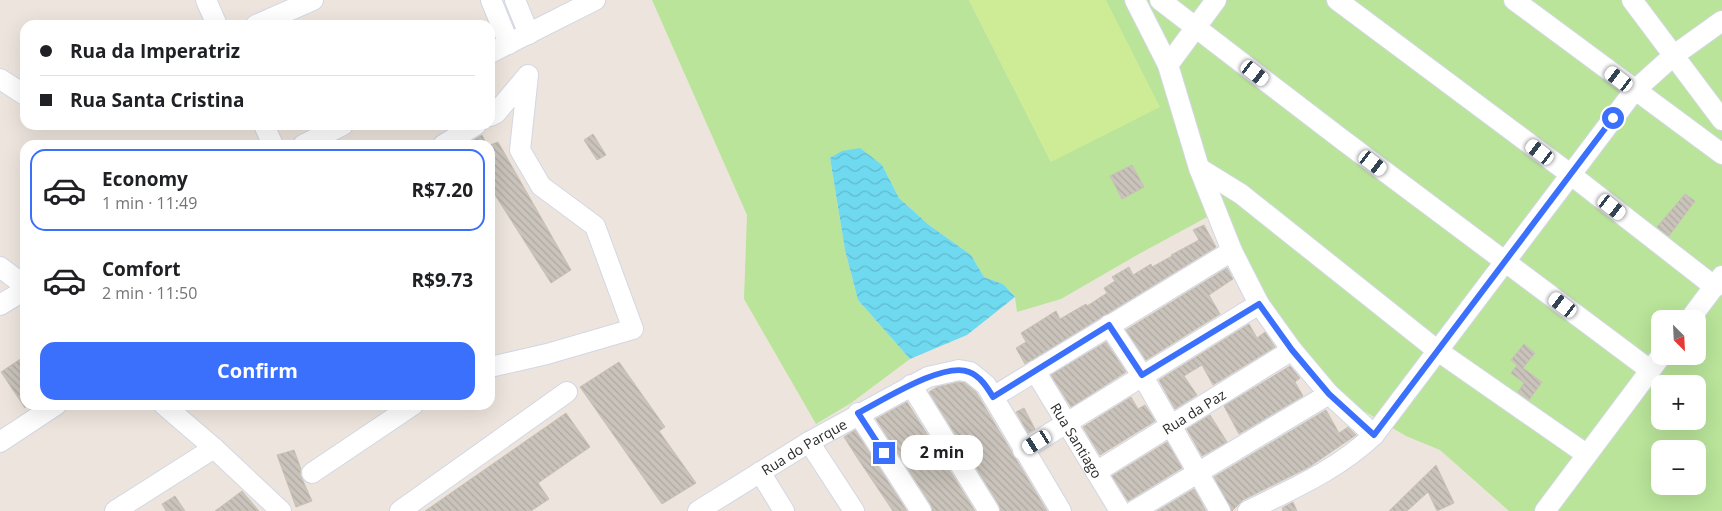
<!DOCTYPE html>
<meta charset="utf-8">
<style>
:root{--surface:#fff;--page:#f6f6f6;--text:#202124;--muted:#757577;--line:#e0e0e0;--accent:#3b70fc}
body{margin:0;font-family:"Open Sans",sans-serif;background:var(--page);color:var(--text);height:100vh;display:flex;flex-direction:column;font-size:19px;white-space:nowrap}
*{box-sizing:border-box;margin:0}
p{font-size:16px;color:var(--muted)}
.icon{flex:none;width:28px;height:28px;fill:none;stroke:currentColor;stroke-width:2;stroke-linecap:round;stroke-linejoin:round}
.map{position:relative;flex:1;overflow:hidden}
.details{position:absolute;left:20px;top:140px;width:475px;height:270px;display:flex;flex-direction:column;background:var(--surface);border-radius:15px;box-shadow:0 5px 20px #0002}
.details>*{flex:none}
.top-card{position:absolute;left:20px;top:20px;width:475px;height:110px;border-radius:15px;box-shadow:0 5px 20px #0002;display:grid;align-content:center;height:110px;padding:0 20px;background:var(--surface)}
.needle{width:32px;rotate:156deg}
.buttons{position:absolute;left:1651px;top:310px;display:grid;gap:10px}
.buttons a{display:grid;place-items:center;width:55px;height:55px;border-radius:10px;background:var(--surface);box-shadow:0 5px 20px #0002;font-size:25px}
.end{position:absolute;width:22px;height:22px;margin:-11px;border:6px solid #3b70fc;background:#fff;box-shadow:0 0 0 2px #fff}
.from{border-radius:50%}
.bubble{position:absolute;height:35px;border-radius:15px;background:var(--surface);box-shadow:0 5px 20px #0002;font-size:16px;font-weight:700;line-height:35px;text-align:center}
.car{position:absolute;width:15px;height:30px;margin:-15px -8px;border-radius:6px;box-shadow:0 0 4px 1px #0007;background:linear-gradient(#fff 24%,#345 0 40%,#fff 0 76%,#345 0 86%,#fff 0)}
.top-card b{display:flex;align-items:center;gap:18px;height:48px;font-size:19px}
.top-card b+b{border-top:1px solid var(--line)}
.top-card i{width:12px;height:12px;background:var(--text)}
ul{padding:9px 0 0;list-style:none}
li{display:flex;align-items:center;gap:15px;height:82px;margin:0 10px 8px;padding:0 10px;border:2px solid transparent;border-radius:15px}
li div{flex:1}
li b{display:block;font-size:19px}
li em{font-style:normal;font-weight:700}
li.current{border-color:var(--accent)}
li>.icon{width:45px;height:45px;stroke-width:1.5}
.button{display:flex;gap:10px;margin-top:auto;padding:10px 20px}
.button a{flex:1;height:58px;border-radius:15px;background:var(--accent);color:#fff;font-size:20px;font-weight:700;line-height:58px;text-align:center}
.map>svg:first-child{display:block}
.green{fill:#b9e499;fill-rule:evenodd}
.pitch{fill:#ceeb95}
.water{fill:url(#water-waves)}
.building{fill:url(#building-back-hatch);stroke:#c8c1b7}
.lines{fill:none;stroke-linecap:round;stroke-linejoin:round}
.minor-casing{stroke:#d2d7e4;stroke-width:22}
.minor{stroke:#fff;stroke-width:20}
.route{stroke:#3b70fc;stroke-width:6}
.labels{text-anchor:middle;dominant-baseline:central;stroke-width:4.5;stroke-linejoin:round;paint-order:stroke}
.street-label{font-size:14px;fill:#2b2b2b;stroke:#fff}
</style>
<div class="map">
<svg width="1722" height="511" viewBox="0 0 1722 511">
<defs>
<pattern id="water-waves" width="16" height="10" patternUnits="userSpaceOnUse" patternTransform="scale(1.25)"><rect width="16" height="10" fill="#6fd9f0"/><path d="M0 5q4-4 8 0t8 0" fill="none" stroke="#60bace"/></pattern>
<pattern id="building-back-hatch" width="6" height="6" patternUnits="userSpaceOnUse" patternTransform="scale(1.25)"><rect width="6" height="6" fill="#c9c3bb"/><path d="M-1 5l2 2M0 0l6 6M5-1l2 2" fill="none" stroke="#ada8a1"/></pattern>
</defs>
<rect width="100%" height="100%" fill="#ede5dd"/>
<!-- green -->
<path class="green" d="M652,0H969L1051,162L1106,0H1722V511H1509L1440,450L1406,436L1340,397L1265,298L1222,209L1137,255L1061,299L1017,312L1015,297L1003,284L984,277L971,255L929,225L899,198L882,165L830,158L845,250L858,300L910,359L851,403L816,424L744,299L747,215ZM1660,319H1698V356H1660ZM1660,384H1698V421H1660ZM1660,449H1698V486H1660Z"/>
<!-- pitch -->
<path class="pitch" d="M969,0H1106L1160,107L1051,162Z"/>
<!-- water -->
<path class="water" d="M860,148L882,165L899,198L929,225L971,255L984,277L1003,284L1015,297L967,335L910,359L858,300L845,250L830,158L842,151Z"/>
<!-- building -->
<path class="building" d="M593,134L606,155L597,160L584,140Z
M482,135L487,145H466Z
M498,142L571,270L551,283L490,187V145Z
M1132,165L1144,187L1122,199L1110,176Z
M1685,194L1695,201L1669,236L1657,227Z
M1204,225L1216,247L1025,364L1016,348L1026,342L1021,333L1056,311L1060,319L1086,304L1087,306L1107,293L1104,288L1115,281L1112,277L1129,267L1133,275L1151,264L1152,267L1172,256L1171,255L1199,240L1193,230Z
M1227,268L1233,279L1209,295L1220,314L1146,360L1126,330Z
M1249,324L1257,338L1265,332L1275,347L1213,385L1202,365L1184,376L1197,395L1175,409L1159,380Z
M1106,342L1126,372L1071,407L1051,375Z
M1524,344L1535,353L1523,368L1542,382L1529,400L1518,392L1524,383L1511,373L1517,365L1511,360Z
M25,356V408L1,372Z
M619,362L665,427L659,431L696,483L662,504L580,387Z
M1290,366L1300,378L1295,382L1303,396L1239,434L1224,406Z
M959,382L965,383L976,392L1047,511H1001L999,505L929,392L937,387Z
M1131,397L1138,409L1145,405L1155,421L1100,455L1083,427Z
M907,402L975,511H933L931,505L876,419Z
M1024,408L1035,429L1028,433L1016,412Z
M1326,410L1339,433L1348,427L1356,435L1309,467L1243,500L1232,511L1214,477Z
M566,413L590,447L538,483L549,499L531,511H425Z
M1210,415L1227,442L1202,456L1187,429Z
M855,430L907,511H893L858,459L844,437Z
M1167,442L1182,468L1128,501L1112,476Z
M294,450L301,469L300,474L312,501L296,507L277,455Z
M1436,465L1454,503L1437,511L1428,492L1407,511H1389Z
M1194,489L1206,511H1157Z
M242,491L259,511H215Z
M175,496L185,511H166L162,504Z
M1293,502L1297,511H1283L1282,508Z"/>
<g class="lines">
<defs>
<g id="minor">
<path d="M206,0L217,25"/>
<path d="M491,0L509,44"/>
<path d="M515,0L529,34"/>
<path d="M1135,0L1168,65L1199,168L1232,251L1259,304L1292,350L1329,394L1374,435"/>
<path d="M1160,0L1344,141L1650,370"/>
<path d="M1337,0L1570,174L1715,287"/>
<path d="M1514,0L1722,154"/>
<path d="M1632,0L1722,120"/>
<path d="M256,25L313,0"/>
<path d="M490,53L595,0"/>
<path d="M1168,65L1216,0"/>
<path d="M0,79L25,95"/>
<path d="M490,116L496,113L528,75L520,150L541,186L595,226L633,329L547,354L490,367"/>
<path d="M264,125L273,145"/>
<path d="M303,145L343,125"/>
<path d="M443,145L476,125"/>
<path d="M1199,168L1241,194L1438,351L1586,454"/>
<path d="M0,267L25,286"/>
<path d="M0,305L25,290"/>
<path d="M1690,319L1722,276"/>
<path d="M1109,325L1142,375L1220,511"/>
<path id="s1" d="M1035,371L1120,511"/>
<path d="M911,385L989,511"/>
<path d="M993,397L1232,251"/>
<path d="M164,405L214,448L281,511"/>
<path d="M858,413L921,511"/>
<path d="M0,442L56,405"/>
<path d="M809,442L854,511"/>
<path d="M1023,450L1259,304"/>
<path d="M760,472L784,511"/>
<path id="s2" d="M1096,472L1292,350"/>
<path d="M312,473L413,405"/>
<path d="M115,511L214,448"/>
<path d="M400,511L567,392"/>
<path id="s3" d="M698,511L809,442L928,377L959,370L970,372L986,385L1061,511"/>
<path d="M1134,511L1329,394"/>
<path d="M1248,511C1294,488 1337,470 1374,435L1634,91L1673,56L1722,21"/>
<path d="M1545,511L1661,356"/>
</g>
</defs>
<!-- minor casing -->
<use href="#minor" class="minor-casing"/>
<!-- minor -->
<use href="#minor" class="minor"/>
</g>
<g class="lines">
<!-- route -->
<path class="route" d="M884,453L858,413C882,401 944,361 969,372C980,376 987,387 993,397L1109,325L1142,375L1259,304L1292,350L1329,394L1374,435L1613,118"/>
</g>
<g class="labels">
<!-- street labels -->
<g class="street-label">
<text stroke="none"><textPath href="#s2" startOffset="115">Rua da Paz</textPath></text>
<text stroke="none"><textPath href="#s1" startOffset="81">Rua Santiago</textPath></text>
<text stroke="none"><textPath href="#s3" startOffset="124">Rua do Parque</textPath></text>
</g>
</g>
</svg>
<div class="buttons">
<a><svg class="needle" viewBox="-14 -14 28 28"><path d="M0-13l5 13h-10z" fill="#e53935"/><path d="M0 13l5-13h-10z" fill="#757577"/></svg></a>
<a>+</a>
<a>−</a>
</div>
<i class="end from" style="left:1613px;top:118px"></i>
<i class="end" style="left:884px;top:453px"></i>
<div class="bubble" style="left:901px;top:435px;width:82px">2 min</div>
<i class="car" style="left:1255px;top:73px;rotate:128deg"></i>
<i class="car" style="left:1619px;top:79px;rotate:307deg"></i>
<i class="car" style="left:1540px;top:152px;rotate:307deg"></i>
<i class="car" style="left:1373px;top:163px;rotate:127deg"></i>
<i class="car" style="left:1612px;top:207px;rotate:128deg"></i>
<i class="car" style="left:1563px;top:305px;rotate:307deg"></i>
<i class="car" style="left:1037px;top:442px;rotate:238deg"></i>
<div class="top-card">
<b><i class="from"></i>Rua da Imperatriz</b>
<b><i></i>Rua Santa Cristina</b>
</div>
<section class="details">
<ul>
<li class="current"><svg class="icon" aria-label="car" viewBox="0 0 24 24"><path d="M5 17H2v-5l4-1 3-4h7l3 4 3 1v5h-3M9 17h6M6 11h13"/><circle cx="7" cy="17" r="2"/><circle cx="17" cy="17" r="2"/></svg><div><b>Economy</b><p>1 min · 11:49</p></div><em>R$7.20</em></li>
<li><svg class="icon" aria-label="car" viewBox="0 0 24 24"><path d="M5 17H2v-5l4-1 3-4h7l3 4 3 1v5h-3M9 17h6M6 11h13"/><circle cx="7" cy="17" r="2"/><circle cx="17" cy="17" r="2"/></svg><div><b>Comfort</b><p>2 min · 11:50</p></div><em>R$9.73</em></li>
</ul>
<div class="button"><a>Confirm</a></div>
</section>
</div>
